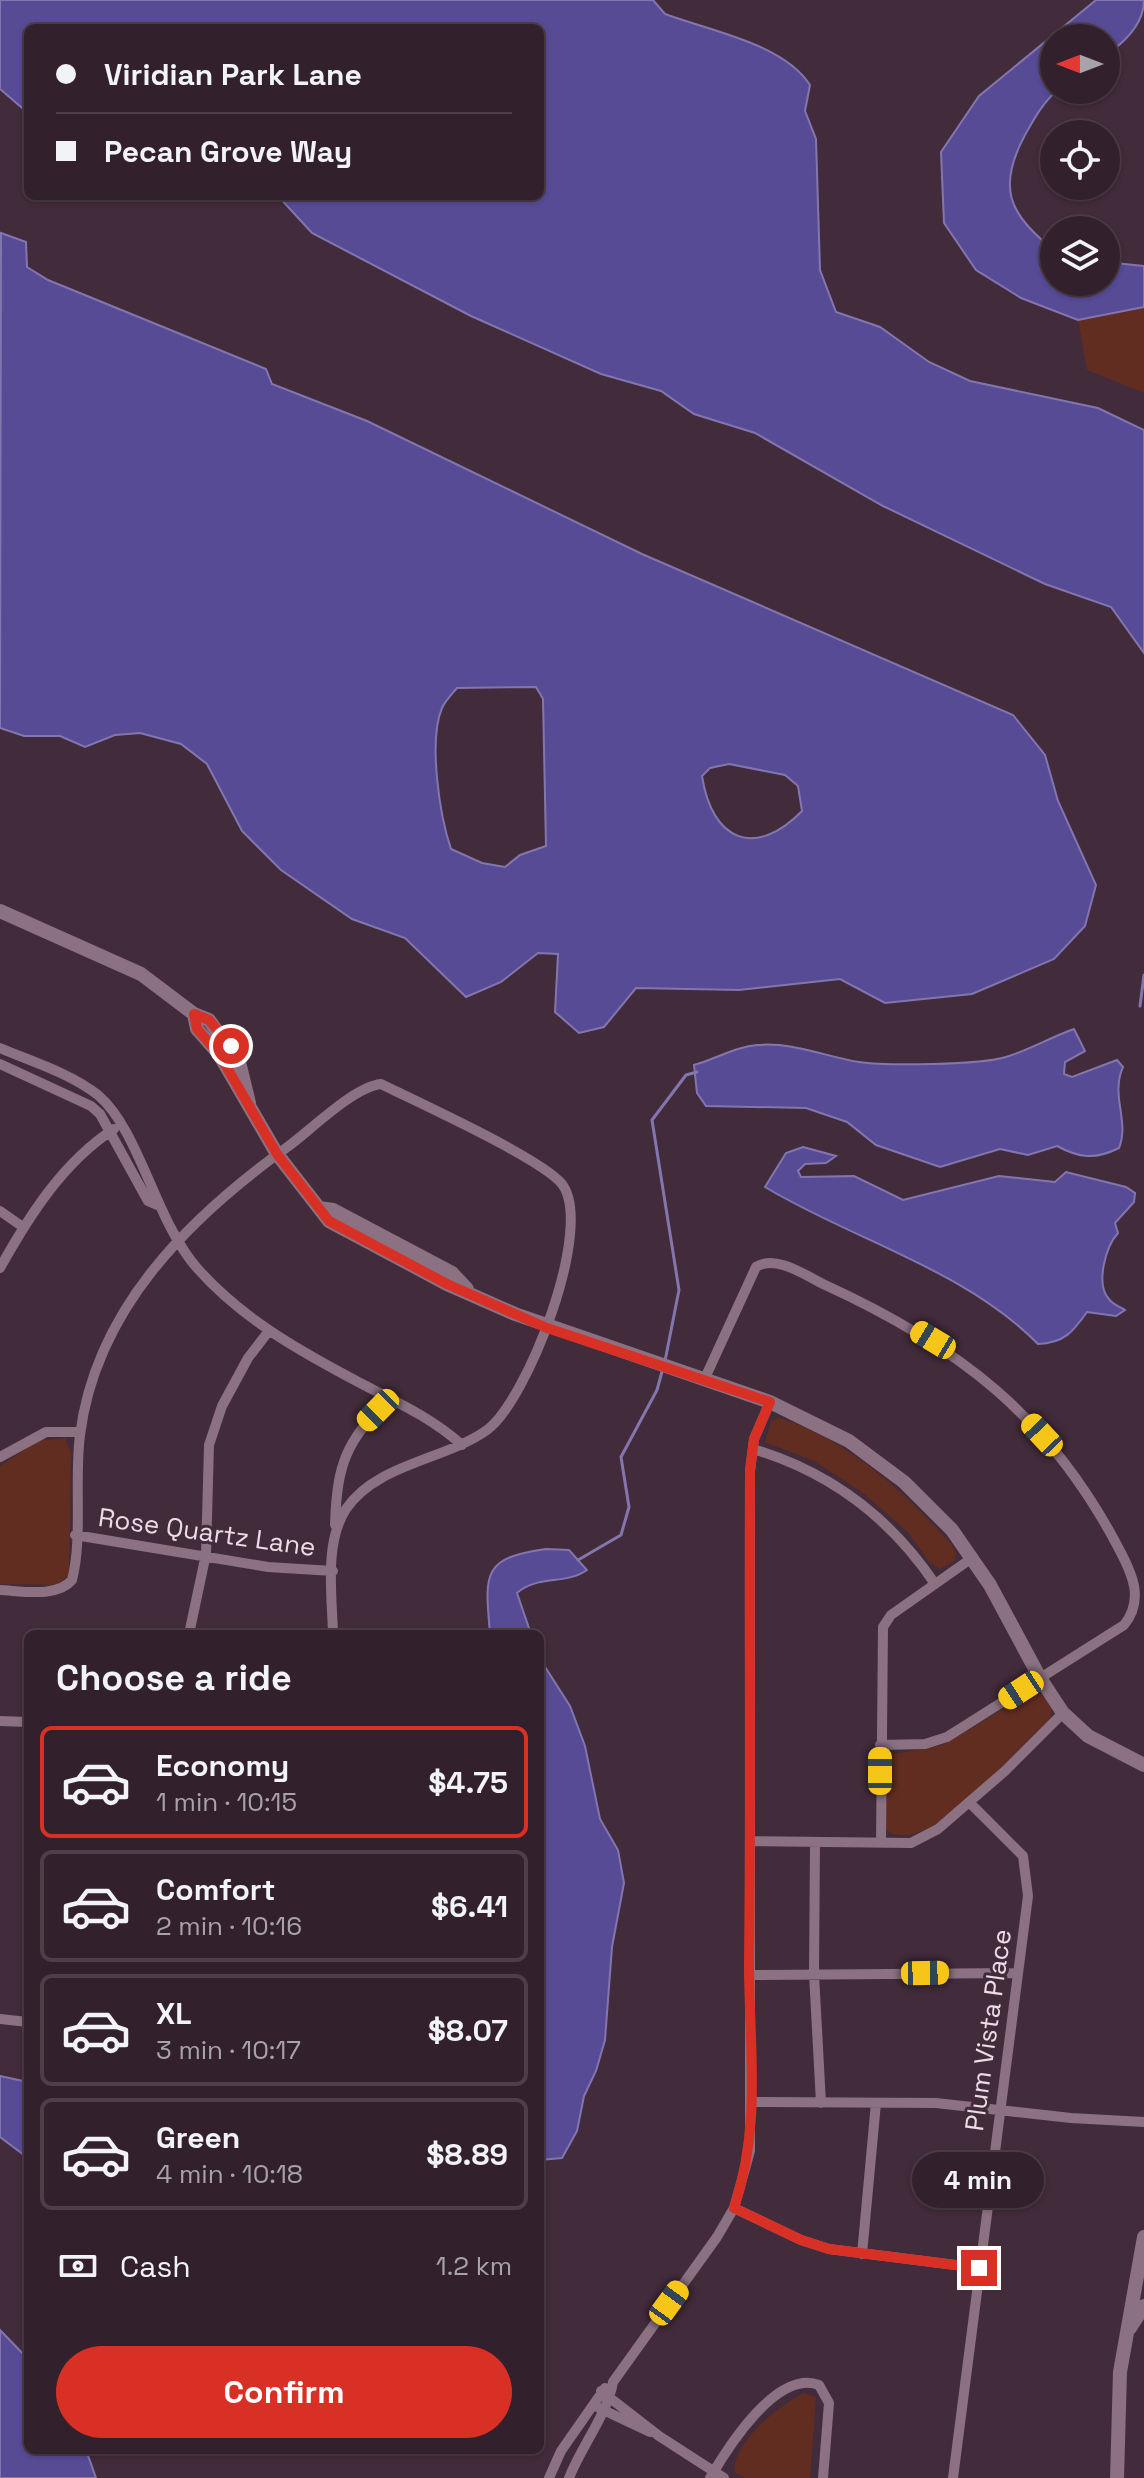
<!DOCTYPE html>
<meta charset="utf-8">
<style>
:root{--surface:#32202c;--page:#3a2834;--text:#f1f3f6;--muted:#a8a3a9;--line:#4d3e48;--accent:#d93025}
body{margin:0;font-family:"Space Grotesk",sans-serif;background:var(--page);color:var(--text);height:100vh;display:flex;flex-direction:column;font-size:30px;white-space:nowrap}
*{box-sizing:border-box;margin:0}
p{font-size:26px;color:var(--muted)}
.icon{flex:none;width:44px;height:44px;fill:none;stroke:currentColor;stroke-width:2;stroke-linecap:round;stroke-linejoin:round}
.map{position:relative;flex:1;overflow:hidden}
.details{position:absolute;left:24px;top:1630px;width:520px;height:824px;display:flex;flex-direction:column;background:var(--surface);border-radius:12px;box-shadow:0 2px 6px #0004,0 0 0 2px var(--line)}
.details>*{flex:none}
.hud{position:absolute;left:24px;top:24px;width:520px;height:176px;border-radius:12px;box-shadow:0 2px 6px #0004,0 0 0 2px var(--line);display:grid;align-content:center;height:176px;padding:0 32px;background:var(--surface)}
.needle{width:52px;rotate:270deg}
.fabs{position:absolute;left:1040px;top:24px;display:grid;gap:16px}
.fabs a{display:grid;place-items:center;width:80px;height:80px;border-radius:50%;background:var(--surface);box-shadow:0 2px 6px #0004,0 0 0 2px var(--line);font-size:40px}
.end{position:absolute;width:36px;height:36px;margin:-18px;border:10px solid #d93025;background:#fff;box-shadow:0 0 0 4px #fff}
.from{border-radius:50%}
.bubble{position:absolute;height:56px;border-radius:28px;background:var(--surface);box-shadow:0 2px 6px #0004,0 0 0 2px var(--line);font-size:26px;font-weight:800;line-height:56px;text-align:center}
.car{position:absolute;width:24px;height:48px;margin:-24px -12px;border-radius:10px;box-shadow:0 0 6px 2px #0007;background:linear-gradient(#f5c518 24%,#345 0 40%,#f5c518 0 76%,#345 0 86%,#f5c518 0)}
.hud b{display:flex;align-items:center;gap:28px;height:76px;font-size:30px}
.hud b+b{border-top:2px solid var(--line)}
.hud i{width:20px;height:20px;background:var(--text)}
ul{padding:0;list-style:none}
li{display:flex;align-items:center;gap:24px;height:112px;margin:0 16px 12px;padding:0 16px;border:4px solid var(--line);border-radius:12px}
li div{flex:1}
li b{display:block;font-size:30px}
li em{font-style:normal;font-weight:800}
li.selected{border-color:var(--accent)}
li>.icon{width:72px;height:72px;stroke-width:1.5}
h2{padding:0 32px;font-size:36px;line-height:96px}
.pay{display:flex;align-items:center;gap:20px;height:88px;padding:0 32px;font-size:30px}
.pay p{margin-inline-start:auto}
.action{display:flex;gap:16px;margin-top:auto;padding:16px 32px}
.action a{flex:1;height:92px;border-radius:48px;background:var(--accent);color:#fff;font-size:32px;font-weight:800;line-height:92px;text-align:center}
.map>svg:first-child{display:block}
.green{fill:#622d21}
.water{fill:#574b96;stroke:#8376ae;stroke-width:2;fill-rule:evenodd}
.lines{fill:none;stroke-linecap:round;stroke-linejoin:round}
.stream{stroke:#8376ae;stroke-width:3}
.minor{stroke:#8b7181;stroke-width:10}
.tertiary{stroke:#8b7181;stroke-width:14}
.route{stroke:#d93025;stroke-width:10}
.labels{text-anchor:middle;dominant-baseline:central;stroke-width:6;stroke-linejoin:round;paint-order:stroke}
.street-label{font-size:26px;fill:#ebdce5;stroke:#422b3a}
</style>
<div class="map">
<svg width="1144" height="2478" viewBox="0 0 1144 2478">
<rect width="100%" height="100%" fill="#422b3a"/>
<!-- green -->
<path class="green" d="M1144,307V393L1087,370L1078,320Z
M779,1418C848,1440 904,1491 951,1544L956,1553L955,1561L940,1569L930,1563L908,1532L863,1493L814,1461L765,1442L771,1421Z
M65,1438L71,1453L69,1575L57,1585L0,1584V1466L38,1441Z
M1030,1693L1042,1694L1052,1709L1049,1721C1017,1744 927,1864 885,1829L883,1771L889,1755L943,1745Z
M804,2393L816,2397L810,2478H745L735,2473C730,2444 781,2404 804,2393Z"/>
<!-- water -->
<path class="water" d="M0,0H653L665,14C711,31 784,44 810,85L805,111L816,139L820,270L836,312L880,327L929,362L970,381L1098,408L1144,430V653L1111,607L1045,584L883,506L755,433L694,414L661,391L601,374L471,316L312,233L279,197L214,201L195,196H540V28H28V113L0,89Z
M1096,0H1144C1144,23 1125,42 1106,55V38H1054V90H1058C1043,102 1034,119 1025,135C997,187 1008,214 1054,250V282H1106V262L1144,266V307L1078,320L1021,298L976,270L944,223L941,152L979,96Z
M1,233L26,242L27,267L48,280L266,369L272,384L367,421L642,554L1013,715L1045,755L1058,801L1096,885L1085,926L1054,959L972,994L885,1003L840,979L739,990L636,988L604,1027L579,1033L555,1012L558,954L538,953L501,982L466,997L405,938L352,919L281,870L242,831L207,764L181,744L140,733L115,735L85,747L60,736H24L0,728ZM536,687L543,699L546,846L520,855L505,867L482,863L451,849C440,817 428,741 442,708C445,701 452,694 457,688ZM729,764L785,775L798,786L802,811C755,859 712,841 702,776L710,768Z
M1074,1029L1085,1051L1065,1062L1064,1074L1072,1077L1117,1060L1123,1067C1110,1096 1130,1121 1119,1148C1095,1160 1079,1158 1057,1146L1028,1155L1000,1149L940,1167L876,1145L847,1122L806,1108L706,1106L697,1093L694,1065C716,1059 734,1047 757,1045C794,1042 823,1056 859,1062C886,1066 980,1065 1006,1057C1029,1050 1051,1037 1074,1029Z
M803,1147L836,1156L826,1163L805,1164L798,1171L801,1177L854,1176L903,1200L999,1176L1055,1182L1066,1172L1126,1187L1135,1193L1134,1202L1115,1223L1118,1233C1106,1246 1095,1284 1109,1299C1112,1304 1120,1307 1125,1310L1116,1316L1087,1312C1073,1332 1064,1343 1038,1344C964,1269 853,1240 765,1187L786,1153Z
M546,1549L569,1550L587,1570C566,1585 537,1575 517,1593L531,1634H490C485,1574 481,1558 546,1549Z
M540,1659L570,1706L585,1746L600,1819L618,1850L624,1883L612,1947L605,2040L596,2071L584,2096L577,2131L562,2158L540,2160Z
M0,2076L28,2082V2158L0,2137Z
M0,2330L28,2359V2450H86L96,2478H0Z"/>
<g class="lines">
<!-- stream -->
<path class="stream" d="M1140,1006L1144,975
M665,1361L679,1290L652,1120L686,1075L697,1072
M578,1560L621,1535L629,1507L621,1457L657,1390L663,1368"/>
<!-- minor -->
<path class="minor" d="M0,1048C33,1062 70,1073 98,1095C140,1131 155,1220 197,1268C243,1320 303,1353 364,1385C399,1403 433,1419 462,1445
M0,1064L91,1106L100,1114L148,1201L157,1205
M0,1211L23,1227
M0,1268C29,1216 63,1162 114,1129
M705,1378L756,1267C775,1254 805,1275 823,1284C957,1345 1050,1416 1119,1549C1133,1575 1144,1600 1124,1625L947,1737L925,1744L880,1745
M753,1449C830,1472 890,1517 935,1584
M0,1457L46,1432H80
M335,1525C337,1463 346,1442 389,1398
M75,1535L268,1567L333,1571
M0,1590C22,1591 57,1598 72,1580C83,1538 74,1480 80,1435C96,1309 189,1218 286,1148C310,1131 353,1087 381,1084C417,1102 541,1158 562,1184C595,1227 527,1401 487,1430C445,1460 376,1464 346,1509C324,1543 332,1595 333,1634
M189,1634L206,1554L209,1445L222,1406L248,1358L268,1332
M0,1721L28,1722
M750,1841L911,1843L938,1829L1005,1771L1063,1713
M815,1842L814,1974L821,2103
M881,1843L883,1627L891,1615L972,1558
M749,1975L1017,1973
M0,2019L28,2022
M753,2102L936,2103L1071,2118L1144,2122
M734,2208L801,2240L829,2249L979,2268
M862,2254L876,2103
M601,2391L659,2436L724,2478
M599,2408L650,2432
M549,2478L561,2451L605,2388
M569,2478C581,2447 608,2413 613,2382L717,2237L734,2208L750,2151V1471L754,1439L770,1402
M710,2478C728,2447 777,2369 819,2385L829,2403L823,2478
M953,2478L1028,1896L1023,1856L969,1802"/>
<!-- tertiary -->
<path class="tertiary" d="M0,911L141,974L194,1014L209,1020L239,1062L249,1103
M194,1014L197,1029L219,1054L277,1154L329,1221L447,1284L515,1314L770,1402L849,1441L904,1482L952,1530L990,1585L1040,1678L1063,1713L1088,1736L1144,1765
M319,1208L333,1210L452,1273L467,1289
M1130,2328L1144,2306
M1117,2478L1120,2372L1144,2237"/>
</g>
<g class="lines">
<!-- route -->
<path class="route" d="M231,1046L209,1020L194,1014L197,1029L219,1054L277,1154L329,1221L447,1284L547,1328L770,1402L754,1439L750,1471C749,1634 751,1798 749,1962C749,2049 762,2124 734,2208L801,2240L829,2249L979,2268"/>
</g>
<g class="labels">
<!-- street labels -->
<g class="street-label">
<text transform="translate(207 1532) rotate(8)">Rose Quartz Lane</text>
<text transform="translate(988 2030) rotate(-82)">Plum Vista Place</text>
</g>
</g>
</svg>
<div class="fabs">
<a><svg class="needle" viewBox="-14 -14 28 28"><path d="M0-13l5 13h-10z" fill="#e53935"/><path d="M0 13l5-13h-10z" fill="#a8a3a9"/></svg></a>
<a><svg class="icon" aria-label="locate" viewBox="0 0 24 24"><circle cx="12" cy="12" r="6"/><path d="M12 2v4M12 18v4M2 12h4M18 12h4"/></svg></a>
<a><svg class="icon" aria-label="layers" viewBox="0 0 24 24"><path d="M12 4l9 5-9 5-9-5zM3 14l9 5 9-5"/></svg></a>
</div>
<i class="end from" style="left:231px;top:1046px"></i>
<i class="end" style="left:979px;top:2268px"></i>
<div class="bubble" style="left:912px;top:2152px;width:132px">4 min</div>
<i class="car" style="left:933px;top:1340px;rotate:301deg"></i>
<i class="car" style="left:378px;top:1410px;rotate:225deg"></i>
<i class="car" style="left:1042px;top:1435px;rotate:317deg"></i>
<i class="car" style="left:1021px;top:1690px;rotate:237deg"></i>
<i class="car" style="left:880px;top:1771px;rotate:0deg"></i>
<i class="car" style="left:925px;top:1973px;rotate:89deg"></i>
<i class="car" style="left:669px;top:2303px;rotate:36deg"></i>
<div class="hud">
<b><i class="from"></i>Viridian Park Lane</b>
<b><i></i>Pecan Grove Way</b>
</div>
<section class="details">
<h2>Choose a ride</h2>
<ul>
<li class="selected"><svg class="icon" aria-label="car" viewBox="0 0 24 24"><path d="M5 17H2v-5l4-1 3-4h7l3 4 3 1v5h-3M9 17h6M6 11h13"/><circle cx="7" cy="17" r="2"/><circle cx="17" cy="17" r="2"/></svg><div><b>Economy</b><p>1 min · 10:15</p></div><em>$4.75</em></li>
<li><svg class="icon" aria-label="car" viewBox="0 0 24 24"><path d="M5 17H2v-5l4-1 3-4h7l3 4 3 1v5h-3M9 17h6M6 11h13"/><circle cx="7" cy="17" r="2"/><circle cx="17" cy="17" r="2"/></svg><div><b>Comfort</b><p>2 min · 10:16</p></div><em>$6.41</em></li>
<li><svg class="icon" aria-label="car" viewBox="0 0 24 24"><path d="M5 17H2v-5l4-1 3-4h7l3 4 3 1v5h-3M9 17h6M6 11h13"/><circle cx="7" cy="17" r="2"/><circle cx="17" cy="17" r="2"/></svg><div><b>XL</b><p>3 min · 10:17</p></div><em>$8.07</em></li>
<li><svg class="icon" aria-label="car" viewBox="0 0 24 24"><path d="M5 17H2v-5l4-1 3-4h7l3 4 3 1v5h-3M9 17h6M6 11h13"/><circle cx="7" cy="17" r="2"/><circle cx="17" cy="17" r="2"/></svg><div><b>Green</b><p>4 min · 10:18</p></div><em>$8.89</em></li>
</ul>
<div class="pay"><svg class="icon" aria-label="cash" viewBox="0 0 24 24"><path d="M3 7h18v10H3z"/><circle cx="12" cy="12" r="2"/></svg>Cash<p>1.2 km</p></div>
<div class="action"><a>Confirm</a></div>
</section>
</div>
